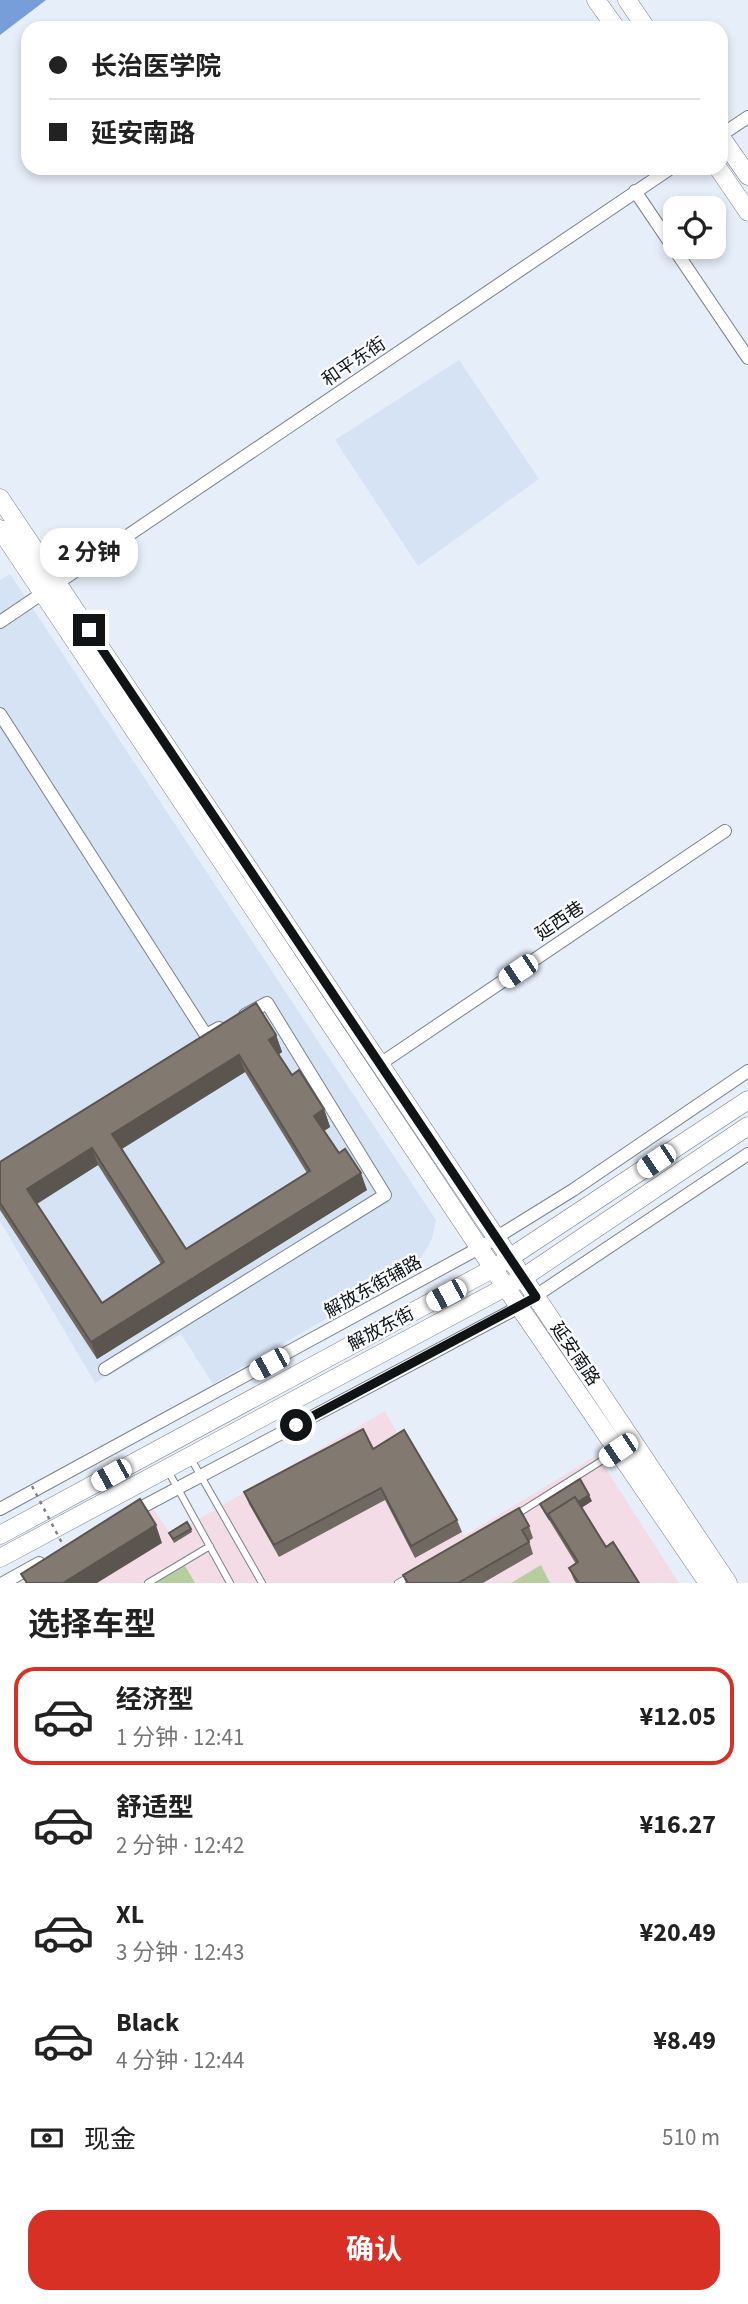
<!DOCTYPE html>
<html lang="zh">
<meta charset="utf-8">
<style>
:root{--surface:#fff;--page:#f2f2f2;--text:#222;--muted:#767676;--line:#e0e0e0;--accent:#d93025}
body{margin:0;font-family:"Source Sans 3","Noto Sans SC",sans-serif;background:var(--page);color:var(--text);height:100vh;display:flex;flex-direction:column;font-size:26px;white-space:nowrap}
*{box-sizing:border-box;margin:0}
p{font-size:23px;color:var(--muted)}
.icon{flex:none;width:38px;height:38px;fill:none;stroke:currentColor;stroke-width:2;stroke-linecap:round;stroke-linejoin:round}
.map{position:relative;height:1583px;overflow:hidden}
.panel{display:flex;flex-direction:column;background:var(--surface);flex:1}
.panel>*{flex:none}
.banner{position:absolute;left:21px;top:21px;width:707px;height:154px;border-radius:21px;box-shadow:0 4px 10px #0003;display:grid;align-content:center;height:154px;padding:0 28px;background:var(--surface)}
.buttons{position:absolute;left:663px;top:196px;display:grid;gap:14px}
.buttons a{display:grid;place-items:center;width:63px;height:63px;border-radius:14px;background:var(--surface);box-shadow:0 4px 10px #0003;font-size:35px}
.end{position:absolute;width:32px;height:32px;margin:-16px;border:9px solid #111417;background:#fff;box-shadow:0 0 0 4px #fff}
.from{border-radius:50%}
.bubble{position:absolute;height:49px;border-radius:21px;background:var(--surface);box-shadow:0 4px 10px #0003;font-size:23px;font-weight:700;line-height:49px;text-align:center}
.car{position:absolute;width:21px;height:42px;margin:-21px -10px;border-radius:9px;box-shadow:0 0 5px 2px #0007;background:linear-gradient(#fff 24%,#345 0 40%,#fff 0 76%,#345 0 86%,#fff 0)}
.banner b{display:flex;align-items:center;gap:24px;height:66px;font-size:26px}
.banner b+b{border-top:2px solid var(--line)}
.banner i{width:18px;height:18px;background:var(--text)}
ul{padding:0;list-style:none}
li{display:flex;align-items:center;gap:21px;height:98px;margin:0 14px 10px;padding:0 14px;border:4px solid transparent;border-radius:21px}
li div{flex:1}
li b{display:block;font-size:26px}
li em{font-style:normal;font-weight:700}
li.on{border-color:var(--accent)}
li>.icon{width:63px;height:63px;stroke-width:1.5}
h2{padding:0 28px;font-size:32px;line-height:84px}
.pay{display:flex;align-items:center;gap:18px;height:77px;padding:0 28px;font-size:26px}
.pay p{margin-inline-start:auto}
.cta{display:flex;gap:14px;margin-top:auto;padding:14px 28px}
.cta a{flex:1;height:80px;border-radius:21px;background:var(--accent);color:#fff;font-size:28px;font-weight:700;line-height:80px;text-align:center}
.map>svg:first-child{display:block}
.built{fill:#d6e3f4}
.education{fill:#f4dce6}
.green{fill:#b6ce9e}
.water{fill:#789eda}
.lines{fill:none;stroke-linecap:round;stroke-linejoin:round}
.service-casing{stroke:#7b828b;stroke-width:8}
.minor-casing{stroke:#7b828b;stroke-width:14}
.secondary-casing{stroke:#7b828b;stroke-width:19}
.service{stroke:#fff;stroke-width:6}
.minor{stroke:#fff;stroke-width:12}
.secondary{stroke:#fff;stroke-width:18}
.path-bridge{stroke:#7d8289;stroke-width:2.5;stroke-dasharray:3.5 5;stroke-linecap:butt}
.wall{fill:#706961;fill-rule:evenodd}
.shaded-wall{fill:#5b554f}
.building{fill:#827a71;stroke:#5b554f;stroke-width:2;fill-rule:evenodd}
.route{stroke:#111417;stroke-width:9}
.labels{text-anchor:middle;dominant-baseline:central;stroke-width:5;stroke-linejoin:round;paint-order:stroke}
.street-label{font-size:18px;fill:#111417;stroke:#f9fbfd}
</style>
<div class="map">
<svg width="748" height="1583" viewBox="0 0 748 1583">
<rect width="100%" height="100%" fill="#e6eef9"/>
<!-- built -->
<path class="built" d="M459,360L539,479L418,566L335,440Z
M10,574L436,1220L432,1239L420,1260L400,1276L213,1384L181,1334L95,1383L0,1221V580Z"/>
<!-- education -->
<path class="education" d="M385,1411L400,1438L405,1435L464,1536L597,1455L679,1583H18L152,1507L171,1535Z"/>
<!-- green -->
<path class="green" d="M184,1564L195,1583H152Z
M541,1565L550,1583H511Z"/>
<!-- water -->
<path class="water" d="M0,0H46L0,35Z"/>
<g class="lines">
<defs>
<path id="service" d="M190,1457L262,1583
M167,1469L230,1583
M514,1516L617,1451
M148,1583L210,1546
M398,1583L411,1576"/>
<path id="minor" d="M721,135L748,117
M635,191L748,358
M0,622L671,168
M0,714L206,1035L219,1028
M380,1064L725,831
M105,1369L385,1195L267,1003L245,1015
M0,1509L481,1247L573,1190L748,1071
M129,1514L519,1307L748,1154
M3,1583L39,1563"/>
<path id="secondary" d="M596,0L616,28
M627,0L646,28
M721,137L748,176
M718,168L748,212
M0,498L728,1583
M0,529L505,1286L708,1583
M0,1535L494,1268L748,1100
M0,1558L524,1277L748,1126"/>
</defs>
<!-- service casing -->
<use href="#service" class="service-casing"/>
<!-- minor casing -->
<use href="#minor" class="minor-casing"/>
<!-- secondary casing -->
<use href="#secondary" class="secondary-casing"/>
<!-- service -->
<use href="#service" class="service"/>
<!-- minor -->
<use href="#minor" class="minor"/>
<!-- secondary -->
<use href="#secondary" class="secondary"/>
<!-- path-bridge -->
<path class="path-bridge" d="M32,1486L64,1547"/>
</g>
<!-- wall -->
<path class="wall" d="M276,1035L282,1052L278,1055L292,1075L324,1109L330,1127L324,1131L339,1153L367,1190L97,1359L0,1210V1162ZM245,1072L307,1173L186,1249L122,1149ZM98,1165L161,1264L102,1303L37,1204Z
M373,1449L457,1520L462,1532L415,1558L385,1500L279,1557L249,1504L244,1492Z
M592,1501L581,1508L606,1547L639,1583H576L574,1580L569,1568L576,1564L543,1510L540,1504Z
M529,1526L533,1538L529,1541L533,1554L483,1583H406L403,1575Z
M191,1529L192,1532L174,1543L169,1533Z"/>
<!-- shaded-wall -->
<path class="shaded-wall" d="M276,1035L282,1052L275,1057L269,1040Z
M239,1055L245,1072L118,1151L112,1134Z
M324,1109L330,1127L321,1133L314,1116Z
M92,1148L98,1165L33,1206L27,1189Z
M361,1173L367,1190L97,1359L91,1342Z
M589,1495L592,1501L555,1525L551,1519Z
M156,1525L162,1543L97,1583H63Z"/>
<!-- building -->
<path class="building" d="M256,1003L276,1035L269,1040L292,1075L299,1070L324,1109L314,1116L339,1153L345,1149L361,1173L91,1342L0,1203V1162ZM239,1055L310,1171L186,1249L112,1134ZM92,1148L164,1262L102,1303L27,1189Z
M363,1429L373,1449L404,1430L457,1520L411,1546L381,1488L274,1545L244,1492Z
M580,1479L589,1495L578,1502L575,1497L548,1514L550,1520L540,1504Z
M575,1497L606,1547L613,1542L639,1583H579L569,1568L578,1562L548,1514Z
M140,1499L156,1525L63,1583H27L21,1574Z
M519,1508L529,1526L522,1530L529,1542L458,1583H408L403,1575Z
M187,1522L191,1529L173,1539L169,1533Z"/>
<g class="lines">
<!-- route -->
<path class="route" d="M89,630L536,1297L296,1425"/>
</g>
<g class="labels">
<!-- street labels -->
<g class="street-label">
<text transform="translate(354 362) rotate(-34)">和平东街</text>
<text transform="translate(560 921) rotate(-34)">延西巷</text>
<text transform="translate(373 1287) rotate(-29)">解放东街辅路</text>
<text transform="translate(381 1329) rotate(-28)">解放东街</text>
<text transform="translate(575 1354) rotate(56)">延安南路</text>
</g>
</g>
</svg>
<div class="buttons">
<a><svg class="icon" aria-label="locate" viewBox="0 0 24 24"><circle cx="12" cy="12" r="6"/><path d="M12 2v4M12 18v4M2 12h4M18 12h4"/></svg></a>
</div>
<i class="end from" style="left:296px;top:1425px"></i>
<i class="end" style="left:89px;top:630px"></i>
<div class="bubble" style="left:40px;top:528px;width:98px">2 分钟</div>
<i class="car" style="left:518px;top:971px;rotate:236deg"></i>
<i class="car" style="left:656px;top:1161px;rotate:236deg"></i>
<i class="car" style="left:446px;top:1295px;rotate:242deg"></i>
<i class="car" style="left:269px;top:1364px;rotate:241deg"></i>
<i class="car" style="left:618px;top:1450px;rotate:236deg"></i>
<i class="car" style="left:111px;top:1475px;rotate:241deg"></i>
<div class="banner">
<b><i class="from"></i>长治医学院</b>
<b><i></i>延安南路</b>
</div>
</div>
<section class="panel">
<h2>选择车型</h2>
<ul>
<li class="on"><svg class="icon" aria-label="car" viewBox="0 0 24 24"><path d="M5 17H2v-5l4-1 3-4h7l3 4 3 1v5h-3M9 17h6M6 11h13"/><circle cx="7" cy="17" r="2"/><circle cx="17" cy="17" r="2"/></svg><div><b>经济型</b><p>1 分钟 · 12:41</p></div><em>¥12.05</em></li>
<li><svg class="icon" aria-label="car" viewBox="0 0 24 24"><path d="M5 17H2v-5l4-1 3-4h7l3 4 3 1v5h-3M9 17h6M6 11h13"/><circle cx="7" cy="17" r="2"/><circle cx="17" cy="17" r="2"/></svg><div><b>舒适型</b><p>2 分钟 · 12:42</p></div><em>¥16.27</em></li>
<li><svg class="icon" aria-label="car" viewBox="0 0 24 24"><path d="M5 17H2v-5l4-1 3-4h7l3 4 3 1v5h-3M9 17h6M6 11h13"/><circle cx="7" cy="17" r="2"/><circle cx="17" cy="17" r="2"/></svg><div><b>XL</b><p>3 分钟 · 12:43</p></div><em>¥20.49</em></li>
<li><svg class="icon" aria-label="car" viewBox="0 0 24 24"><path d="M5 17H2v-5l4-1 3-4h7l3 4 3 1v5h-3M9 17h6M6 11h13"/><circle cx="7" cy="17" r="2"/><circle cx="17" cy="17" r="2"/></svg><div><b>Black</b><p>4 分钟 · 12:44</p></div><em>¥8.49</em></li>
</ul>
<div class="pay"><svg class="icon" aria-label="cash" viewBox="0 0 24 24"><path d="M3 7h18v10H3z"/><circle cx="12" cy="12" r="2"/></svg>现金<p>510 m</p></div>
<div class="cta"><a>确认</a></div>
</section>
